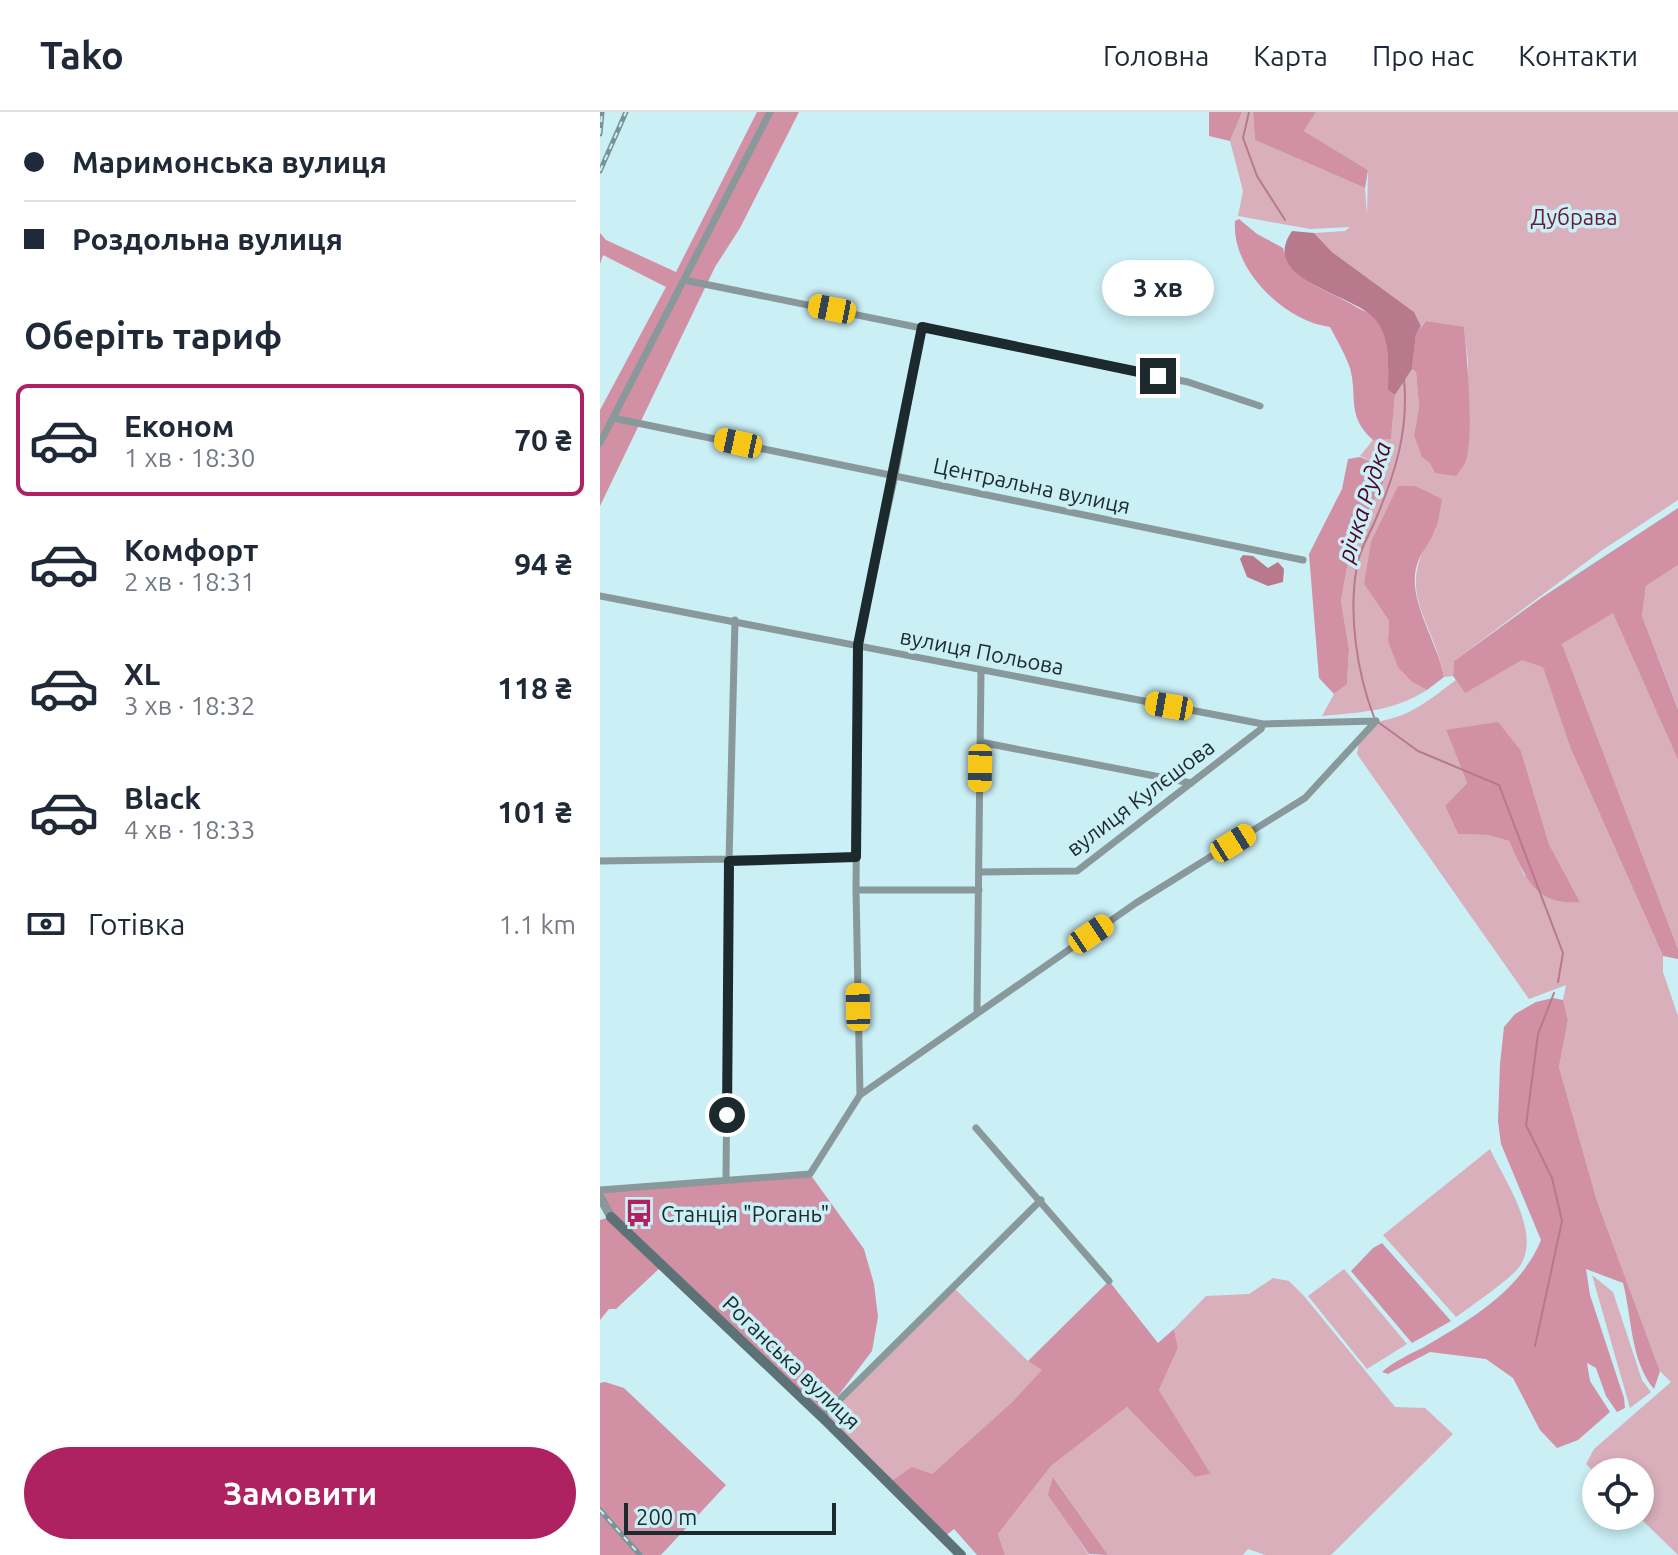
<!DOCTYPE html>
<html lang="uk">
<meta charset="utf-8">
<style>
:root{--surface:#fff;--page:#f2f2f3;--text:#1f2937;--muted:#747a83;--line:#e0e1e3;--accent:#ae2262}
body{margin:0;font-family:Ubuntu,sans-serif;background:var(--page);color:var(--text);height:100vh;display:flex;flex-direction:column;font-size:30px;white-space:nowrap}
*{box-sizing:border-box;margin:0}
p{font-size:26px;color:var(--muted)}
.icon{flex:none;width:44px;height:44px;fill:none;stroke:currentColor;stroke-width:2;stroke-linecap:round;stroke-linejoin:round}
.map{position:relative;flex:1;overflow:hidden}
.details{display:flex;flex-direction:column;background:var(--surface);width:600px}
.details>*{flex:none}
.top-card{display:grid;align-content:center;height:176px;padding:0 24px;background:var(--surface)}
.tools{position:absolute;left:982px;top:1346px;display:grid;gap:16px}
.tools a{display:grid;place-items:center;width:72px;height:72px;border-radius:50%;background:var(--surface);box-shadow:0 4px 12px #0003;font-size:40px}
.scale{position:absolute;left:24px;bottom:20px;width:212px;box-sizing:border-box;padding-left:8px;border:4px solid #1c2a2d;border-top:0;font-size:22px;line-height:28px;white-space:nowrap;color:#1c2a2d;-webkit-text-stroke:6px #caeff5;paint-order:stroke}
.end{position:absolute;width:36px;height:36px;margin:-18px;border:10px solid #1c2a2d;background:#fff;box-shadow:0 0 0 4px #fff}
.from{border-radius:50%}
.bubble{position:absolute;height:56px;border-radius:28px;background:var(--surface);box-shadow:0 4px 12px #0003;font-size:26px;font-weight:700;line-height:56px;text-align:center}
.car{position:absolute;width:24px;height:48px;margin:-24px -12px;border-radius:10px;box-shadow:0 0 6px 2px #0007;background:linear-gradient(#f5c518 24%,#345 0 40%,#f5c518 0 76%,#345 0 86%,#f5c518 0)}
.top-card b{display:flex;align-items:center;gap:28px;height:76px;font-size:30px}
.top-card b+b{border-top:2px solid var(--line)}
.top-card i{width:20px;height:20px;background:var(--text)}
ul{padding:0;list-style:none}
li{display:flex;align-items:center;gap:24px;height:112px;margin:0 16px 12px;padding:0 8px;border:4px solid transparent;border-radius:12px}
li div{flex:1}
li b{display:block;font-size:30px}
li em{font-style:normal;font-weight:700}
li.current{border-color:var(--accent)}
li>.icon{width:72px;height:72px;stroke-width:1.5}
h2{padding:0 24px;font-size:36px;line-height:96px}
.pay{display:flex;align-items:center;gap:20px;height:88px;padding:0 24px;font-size:30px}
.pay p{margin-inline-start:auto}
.button{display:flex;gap:16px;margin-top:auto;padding:16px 24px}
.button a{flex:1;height:92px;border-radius:48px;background:var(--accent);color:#fff;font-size:32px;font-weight:700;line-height:92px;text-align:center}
header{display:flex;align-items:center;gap:48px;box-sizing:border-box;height:112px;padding:0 40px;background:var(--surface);border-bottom:2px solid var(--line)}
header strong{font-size:38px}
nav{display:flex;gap:44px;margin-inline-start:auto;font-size:28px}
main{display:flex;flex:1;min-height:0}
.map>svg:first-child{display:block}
.green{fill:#d8afbb;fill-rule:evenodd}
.forest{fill:#d190a4}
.water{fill:#b8798d}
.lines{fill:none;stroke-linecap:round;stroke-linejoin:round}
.stream{stroke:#b8798d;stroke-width:2}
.minor{stroke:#89989b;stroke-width:7}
.tertiary{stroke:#89989b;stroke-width:9}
.secondary{stroke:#5c7276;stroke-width:10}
.rail-casing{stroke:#789297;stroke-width:5}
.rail{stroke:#caeff5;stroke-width:2;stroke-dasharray:6;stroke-linecap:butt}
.route{stroke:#1c2a2d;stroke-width:10}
.labels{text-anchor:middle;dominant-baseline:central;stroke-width:7;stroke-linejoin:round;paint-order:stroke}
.park-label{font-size:22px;fill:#671a3a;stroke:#caeff5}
.street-label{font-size:22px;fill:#1c2a2d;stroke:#caeff5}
.poi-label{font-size:22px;fill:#1c2a2d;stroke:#caeff5;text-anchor:start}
.water-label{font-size:24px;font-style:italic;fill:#510128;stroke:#caeff5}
</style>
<header>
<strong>Tako</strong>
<nav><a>Головна</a><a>Карта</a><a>Про нас</a><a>Контакти</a></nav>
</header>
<main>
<section class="details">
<div class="top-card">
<b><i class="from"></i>Маримонська вулиця</b>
<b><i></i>Роздольна вулиця</b>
</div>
<h2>Оберіть тариф</h2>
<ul>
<li class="current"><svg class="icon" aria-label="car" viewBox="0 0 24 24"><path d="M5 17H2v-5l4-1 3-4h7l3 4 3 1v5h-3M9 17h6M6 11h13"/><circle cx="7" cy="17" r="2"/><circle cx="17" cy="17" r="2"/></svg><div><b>Економ</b><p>1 хв · 18:30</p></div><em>70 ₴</em></li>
<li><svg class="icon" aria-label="car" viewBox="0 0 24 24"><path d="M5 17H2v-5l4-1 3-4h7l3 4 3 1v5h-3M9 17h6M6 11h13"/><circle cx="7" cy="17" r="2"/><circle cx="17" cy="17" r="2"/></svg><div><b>Комфорт</b><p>2 хв · 18:31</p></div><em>94 ₴</em></li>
<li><svg class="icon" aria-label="car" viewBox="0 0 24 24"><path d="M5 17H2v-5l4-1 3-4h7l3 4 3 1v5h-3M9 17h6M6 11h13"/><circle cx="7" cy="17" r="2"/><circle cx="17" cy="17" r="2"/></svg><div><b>XL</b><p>3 хв · 18:32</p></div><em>118 ₴</em></li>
<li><svg class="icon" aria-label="car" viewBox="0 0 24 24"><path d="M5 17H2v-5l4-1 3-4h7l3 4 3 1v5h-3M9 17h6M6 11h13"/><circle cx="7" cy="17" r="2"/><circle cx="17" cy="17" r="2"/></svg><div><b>Black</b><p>4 хв · 18:33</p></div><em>101 ₴</em></li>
</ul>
<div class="pay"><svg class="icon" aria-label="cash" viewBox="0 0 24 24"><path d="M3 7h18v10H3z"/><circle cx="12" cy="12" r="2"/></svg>Готівка<p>1.1 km</p></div>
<div class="button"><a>Замовити</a></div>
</section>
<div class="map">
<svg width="1078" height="1443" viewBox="0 0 1078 1443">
<rect width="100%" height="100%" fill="#caeff5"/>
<!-- green -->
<path class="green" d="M642,0H653L655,28L765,76L767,104L768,58L704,19L716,0H1078V388L1001,439L854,549L853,564L844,565C832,503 792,480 836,417L798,375L780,413L764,472L789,509L788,529L812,570L827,578C792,600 762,600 722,604L734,582L747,572L749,537L741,489L748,450L761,413L785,365L777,352L760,344L773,328L791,326L795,283L812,257L816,260L819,295L814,323L868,324V249L864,216L826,209L821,214L814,200L732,140L714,121L745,119L750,115L710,117L638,104L643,79L630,29Z
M1078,453V596L1042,504L1046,474Z
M1013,500L1078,648V837L962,532Z
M922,547L943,554L970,635L1063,844V860L1078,904V1443L1038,1404L1040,1360L996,1362L986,1352L994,1337L1071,1270L1060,1259L997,1089L959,955L968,908L963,888L966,873L929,887L757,642C762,605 780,613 807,601C824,593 841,579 856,568L865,580ZM846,618L921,639L949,732L980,790L924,763L909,729L887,723L858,722L845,694L867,671Z
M890,1037C904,1068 942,1120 920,1154C911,1167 871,1194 856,1205L783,1123Z
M744,1157L807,1232L767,1257L708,1184Z
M992,1163L1013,1180L1042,1268L1051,1280L1030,1296Z
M673,1166L689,1169L704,1184L795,1295L825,1296L853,1322L731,1443H665L648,1437L643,1443H508L454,1366L449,1383L489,1443H405L398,1422L451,1354L527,1295L595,1365L611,1362L559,1278L578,1236L574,1217L606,1184L649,1182Z
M353,1175L428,1249L443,1258L412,1290L332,1362L289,1371L222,1305Z"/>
<!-- forest -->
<path class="forest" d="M157,0H199L140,116L115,155L0,394V298L66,175L3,143L0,152V121L6,128L76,160Z
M609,0H642L630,29L609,24Z
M653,0H716L704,19L768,58L765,76L655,28Z
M639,107L657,122L683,136C693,172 728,177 758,196C762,198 770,201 774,205C791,223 788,255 788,278L795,283L791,327L773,328C746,304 758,286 750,256C745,242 737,228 730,215C685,209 631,158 635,109Z
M826,209L864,215C867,243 874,324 866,348C864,354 859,360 856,364L835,361L830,351L822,345L814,323L819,295L816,260L812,257L816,221Z
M760,345L777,352L786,365L761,413L748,450L741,489L749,537L747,572L734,582L719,566L709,442L742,377L748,347Z
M798,374H815L842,387C840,396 839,409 835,418C828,435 817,443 815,463C812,495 838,532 844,565L827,578L812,570L798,555L788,529L789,509L764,472L771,430Z
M1078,396V453L1046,474L1042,504L1078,597V648L1013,501L962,532L1078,837V847L1063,844L970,635L943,555L922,548L865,581L853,564L854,549L941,486Z
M898,610L921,639L949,732L980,790C935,794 925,765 909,729L887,723L858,722L845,694L867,671L846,618Z
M953,886L963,888L968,908L959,955L997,1089L1060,1259L1054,1277C1030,1248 1032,1205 1023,1171L986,1157L990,1183L1024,1286L1025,1296L1017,1300L1006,1284L996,1256L987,1251L990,1269L1010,1300L978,1328L957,1336L940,1318L913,1266L886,1247L830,1240L788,1262L782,1260C793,1250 810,1242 824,1235C870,1208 921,1178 941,1128L901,1032L898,1009L900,952L904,915L915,902L936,890Z
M210,1062L264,1137L274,1172L278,1205L272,1239L222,1305L62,1154L16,1197H9L0,1208V1108L10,1105L0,1078Z
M782,1131L851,1209L812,1231L751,1159L773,1136Z
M509,1169L558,1231L574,1217L578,1236L559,1278L611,1362L595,1365L527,1295L451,1354L398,1422L405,1443H377L354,1417L343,1426L289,1371L312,1355L332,1362L412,1290L442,1258L428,1249Z
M5,1270L24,1276L126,1373L61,1443H0V1271Z
M453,1365L508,1443L489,1442L448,1383Z"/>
<!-- water -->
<path class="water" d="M692,119L714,121L732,140L814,200L821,214L816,222L812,257L795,283L788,278C788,255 791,224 774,206C751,181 658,168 692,119Z
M643,443L653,444L668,456L678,450L684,457L683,470L668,474L647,465L640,447Z"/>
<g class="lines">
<!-- stream -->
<path class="stream" d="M649,0L643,26L657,64L685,108
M774,605C757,561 748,502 757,454C759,439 769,423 775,409C795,362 809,319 804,267
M778,610L818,639L899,673L963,841L958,870
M935,1234L962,1109L952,1066L926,1013L938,922L954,881"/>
<!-- minor -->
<path class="minor" d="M84,168L588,270L660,294
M13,306L703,448
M0,331L170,0
M0,484L663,612L776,609
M380,630L591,671
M0,749L256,745
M379,760L477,759L661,617L663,612
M256,778H379
M377,899L381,559
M260,983L256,778L258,533L295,363L322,215
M376,1016L509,1169
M126,1066L129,749L135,508
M0,1078L210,1062L260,983L536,791L705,686L776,609
M222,1305L441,1088"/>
<!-- tertiary -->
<path class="tertiary" d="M0,1085L11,1105"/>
<!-- secondary -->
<path class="secondary" d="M11,1105L222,1305L361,1443"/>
<defs>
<path id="rail" d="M0,22L2,0
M0,59L26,0
M0,1398L40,1443"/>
</defs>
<!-- rail casing -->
<use href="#rail" class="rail-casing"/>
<!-- rail -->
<use href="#rail" class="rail"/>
</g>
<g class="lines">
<!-- route -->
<path class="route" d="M127,1003L129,749L256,745L258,533L322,215L558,264"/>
</g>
<!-- icons -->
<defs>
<symbol id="bus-bare" viewBox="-9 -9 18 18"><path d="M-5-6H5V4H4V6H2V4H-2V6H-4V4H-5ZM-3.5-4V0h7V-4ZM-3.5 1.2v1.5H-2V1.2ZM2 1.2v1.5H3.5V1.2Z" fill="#ae2262" stroke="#caeff5" stroke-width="2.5" paint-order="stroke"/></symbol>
</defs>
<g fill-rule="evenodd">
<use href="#bus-bare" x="19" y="1081" width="40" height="40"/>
</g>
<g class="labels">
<!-- park labels -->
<g class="park-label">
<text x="974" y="104">Дубрава</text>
</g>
<!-- street labels -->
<g class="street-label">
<text transform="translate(432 373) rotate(12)">Центральна вулиця</text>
<text transform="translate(382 539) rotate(11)">вулиця Польова</text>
<text transform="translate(540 685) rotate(-37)">вулиця Кулєшова</text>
<text transform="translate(192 1250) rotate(44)">Роганська вулиця</text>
</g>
<!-- poi labels -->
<g class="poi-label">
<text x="61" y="1101">Станція "Рогань"</text>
</g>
<!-- water labels -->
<g class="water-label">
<text transform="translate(764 390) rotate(-72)">річка Рудка</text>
</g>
</g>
</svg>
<div class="tools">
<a><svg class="icon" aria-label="locate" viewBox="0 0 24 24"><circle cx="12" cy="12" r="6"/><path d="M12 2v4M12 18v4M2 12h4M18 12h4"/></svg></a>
</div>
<div class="scale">200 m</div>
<i class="end from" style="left:127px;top:1003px"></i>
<i class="end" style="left:558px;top:264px"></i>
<div class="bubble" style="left:502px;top:148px;width:112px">3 хв</div>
<i class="car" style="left:232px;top:197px;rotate:281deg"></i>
<i class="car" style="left:138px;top:331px;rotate:282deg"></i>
<i class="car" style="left:569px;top:594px;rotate:280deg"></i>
<i class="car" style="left:380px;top:656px;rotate:181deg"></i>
<i class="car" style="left:633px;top:731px;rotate:58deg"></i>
<i class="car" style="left:491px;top:822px;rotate:56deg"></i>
<i class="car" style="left:258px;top:895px;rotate:359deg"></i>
</div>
</main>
